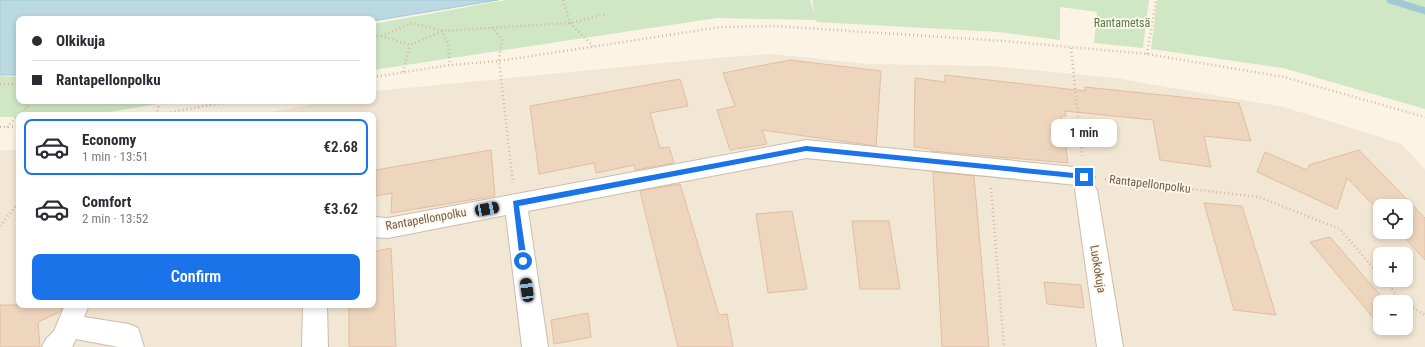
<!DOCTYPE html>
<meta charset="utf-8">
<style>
:root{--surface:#fff;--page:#f2f2f3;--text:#2b2b33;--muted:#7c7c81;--line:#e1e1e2;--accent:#1a73e8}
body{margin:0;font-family:"Roboto Condensed",sans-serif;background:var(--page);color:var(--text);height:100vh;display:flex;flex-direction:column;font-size:15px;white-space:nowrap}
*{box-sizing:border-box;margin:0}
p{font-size:13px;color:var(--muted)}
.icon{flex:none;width:22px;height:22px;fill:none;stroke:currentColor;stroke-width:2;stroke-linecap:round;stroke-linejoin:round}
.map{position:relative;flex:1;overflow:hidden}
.side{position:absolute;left:16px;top:112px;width:360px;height:196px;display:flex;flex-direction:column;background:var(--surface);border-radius:8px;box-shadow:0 2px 6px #0003}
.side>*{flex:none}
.top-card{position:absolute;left:16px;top:16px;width:360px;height:88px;border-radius:8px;box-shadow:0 2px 6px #0003;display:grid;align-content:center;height:88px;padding:0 16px;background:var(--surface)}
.fabs{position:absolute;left:1373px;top:199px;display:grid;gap:8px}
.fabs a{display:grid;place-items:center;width:40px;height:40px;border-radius:8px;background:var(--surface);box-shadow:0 2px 6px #0003;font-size:20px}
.end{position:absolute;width:18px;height:18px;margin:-9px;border:5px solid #1a73e8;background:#fff;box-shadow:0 0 0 2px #fff}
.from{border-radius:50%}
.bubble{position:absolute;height:28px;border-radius:8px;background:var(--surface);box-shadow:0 2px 6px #0003;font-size:13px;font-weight:600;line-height:28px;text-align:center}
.car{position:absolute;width:12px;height:24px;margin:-12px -6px;border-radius:5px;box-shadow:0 0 3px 1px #0007;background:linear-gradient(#222 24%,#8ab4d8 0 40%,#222 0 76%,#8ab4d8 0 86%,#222 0)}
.top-card b{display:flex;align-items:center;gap:14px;height:38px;font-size:15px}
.top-card b+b{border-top:1px solid var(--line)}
.top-card i{width:10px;height:10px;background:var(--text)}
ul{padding:7px 0 0;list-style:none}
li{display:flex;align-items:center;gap:12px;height:56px;margin:0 8px 6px;padding:0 8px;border:2px solid transparent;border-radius:8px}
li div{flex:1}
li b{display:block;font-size:15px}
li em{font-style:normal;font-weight:600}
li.on{border-color:var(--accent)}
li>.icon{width:36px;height:36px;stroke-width:1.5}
.action{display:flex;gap:8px;margin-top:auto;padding:8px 16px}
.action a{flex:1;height:46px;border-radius:8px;background:var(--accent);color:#fff;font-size:16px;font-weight:600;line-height:46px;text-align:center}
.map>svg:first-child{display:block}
.residential{fill:#f2e6d4;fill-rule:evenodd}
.green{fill:#cfe7c4}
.water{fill:#bbd9e3;stroke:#a2c8d4}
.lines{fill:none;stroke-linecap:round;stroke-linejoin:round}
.stream{stroke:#a2c8d4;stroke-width:7}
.building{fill:#eed5be;stroke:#e0bea0}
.minor-casing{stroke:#cbbcac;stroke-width:2}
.path{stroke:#d3b9a2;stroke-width:2.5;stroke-dasharray:1 3;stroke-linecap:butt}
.minor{fill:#fff;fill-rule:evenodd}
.route{fill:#1a73e8}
.labels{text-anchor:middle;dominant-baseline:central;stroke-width:3.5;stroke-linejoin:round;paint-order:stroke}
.park-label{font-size:12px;fill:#537c48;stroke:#fef8eb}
.street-label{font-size:12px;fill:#715c4c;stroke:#fef8eb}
</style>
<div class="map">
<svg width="1425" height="347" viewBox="0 0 1425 347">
<rect width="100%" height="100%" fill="#fbf4e5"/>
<!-- residential -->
<path class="residential" d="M772,54L868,64L993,66L1115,78L1284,107L1402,144L1425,169V347H0V151L19,149V305H373V115H257L326,101H373V91H375L715,58ZM1380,206H1406V232H1380ZM1380,254H1406V280H1380ZM1380,302H1406V328H1380Z"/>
<!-- green -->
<path class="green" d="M506,0H810L815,15L812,0H1149L1143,48L1094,43L1097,12L1060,7V40L999,32L817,22L816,20L717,18L373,70V24Z
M1157,0H1425V109L1283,68L1151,49Z
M0,76L19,77V101H175L92,115H19V117H0Z"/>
<!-- water -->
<path class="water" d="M0,0H498L373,21V19H19V75H0Z"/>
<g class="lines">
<!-- stream -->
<path class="stream" d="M1390,0L1425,11"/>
</g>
<!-- building -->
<path class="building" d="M790,60L881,71L876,146L762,130L767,144L730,150L717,110L735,106L723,73Z
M945,75L1085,91V87L1239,103L1251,141L1204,136L1211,167L1160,160L1153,120L1065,111L1066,116H1061L1068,163L931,151V149L914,147L915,78L945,82Z
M680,79L688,106L650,113L660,148L669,147L674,163L635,170L634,165L596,173L594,163L539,174L530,106Z
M491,150L495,196L391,213L392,193L376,196V170Z
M1359,150L1425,218V260L1399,232H1406V206H1380V212L1347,178L1337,209L1257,172L1265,152L1307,170L1309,165Z
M933,172L974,176L989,347H942Z
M680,184L719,315L727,314L733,347H678L640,191Z
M1204,203L1242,206L1276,315L1234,310Z
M792,211L807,289L768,293L756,214Z
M852,221H889L900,289H860Z
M1330,237L1380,295V326L1310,242Z
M391,248L396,347H349V305H373V252Z
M1044,282L1081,285L1084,308L1047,304Z
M0,305H63L60,312L38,322L40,347H0Z
M588,313L591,337L554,344L551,320Z"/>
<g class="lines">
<defs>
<path id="minor" d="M806,140L1084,168L1092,171L1095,177L1092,183L1097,190L1123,347H1097L1075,190L1077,185L806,158L528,211L548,347H522L506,215L388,238L373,237V217L388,218Z
M65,305H89L84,317L129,324L138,328L144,347H118L76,339L72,347H42L46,339L54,331Z
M303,305H327L328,347H302Z"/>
</defs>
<!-- minor casing -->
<use href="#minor" class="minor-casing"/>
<!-- path -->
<path class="path" d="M563,0L570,23L593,46
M492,27L502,40L499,61L513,183
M381,36L412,23L442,31L448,44L450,65
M373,37L381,36L410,45L442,31L570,23L606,14
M1071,48L1082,156
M1147,54L1156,0
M403,72L410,45
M373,77L450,65L499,61L721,27L775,26L1003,41L1147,54L1284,77L1425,117
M0,84H19
M19,115L33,101
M155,115L233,101
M156,115L160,101
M0,127H19
M7,127L19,115
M1105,179L1259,197L1340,229L1380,276
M991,188L1004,347
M0,226L19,202
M1384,280L1403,302
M1406,304L1425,315"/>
<!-- minor -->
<use href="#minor" class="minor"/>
</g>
<!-- route -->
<path class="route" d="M806,146L1084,174L1087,177L1084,179L806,151L519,206L527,261L523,264L520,261L513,201Z"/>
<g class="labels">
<!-- park labels -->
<g class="park-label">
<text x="1122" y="23">Rantametsä</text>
</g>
<!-- street labels -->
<g class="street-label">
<text transform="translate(1150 184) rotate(7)">Rantapellonpolku</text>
<text transform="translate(426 219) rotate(-10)">Rantapellonpolku</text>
<text transform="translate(1098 269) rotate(81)">Luokokuja</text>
</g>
</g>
</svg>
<div class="fabs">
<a><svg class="icon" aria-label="locate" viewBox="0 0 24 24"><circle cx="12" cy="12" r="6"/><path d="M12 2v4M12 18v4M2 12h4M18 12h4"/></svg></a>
<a>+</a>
<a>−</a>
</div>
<i class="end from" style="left:523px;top:261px"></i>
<i class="end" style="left:1084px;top:177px"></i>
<div class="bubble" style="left:1051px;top:119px;width:66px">1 min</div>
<i class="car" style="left:487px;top:209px;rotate:79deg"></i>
<i class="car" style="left:527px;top:290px;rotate:352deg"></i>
<div class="top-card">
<b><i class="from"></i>Olkikuja</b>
<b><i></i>Rantapellonpolku</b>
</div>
<section class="side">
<ul>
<li class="on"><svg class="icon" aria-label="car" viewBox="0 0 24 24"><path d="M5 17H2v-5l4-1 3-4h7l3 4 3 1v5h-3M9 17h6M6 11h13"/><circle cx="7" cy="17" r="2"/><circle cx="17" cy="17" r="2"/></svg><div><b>Economy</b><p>1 min · 13:51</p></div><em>€2.68</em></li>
<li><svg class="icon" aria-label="car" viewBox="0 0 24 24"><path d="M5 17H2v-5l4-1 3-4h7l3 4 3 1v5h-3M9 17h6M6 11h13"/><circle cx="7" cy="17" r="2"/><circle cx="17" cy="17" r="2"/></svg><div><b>Comfort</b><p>2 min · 13:52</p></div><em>€3.62</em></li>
</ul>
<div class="action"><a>Confirm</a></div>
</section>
</div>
